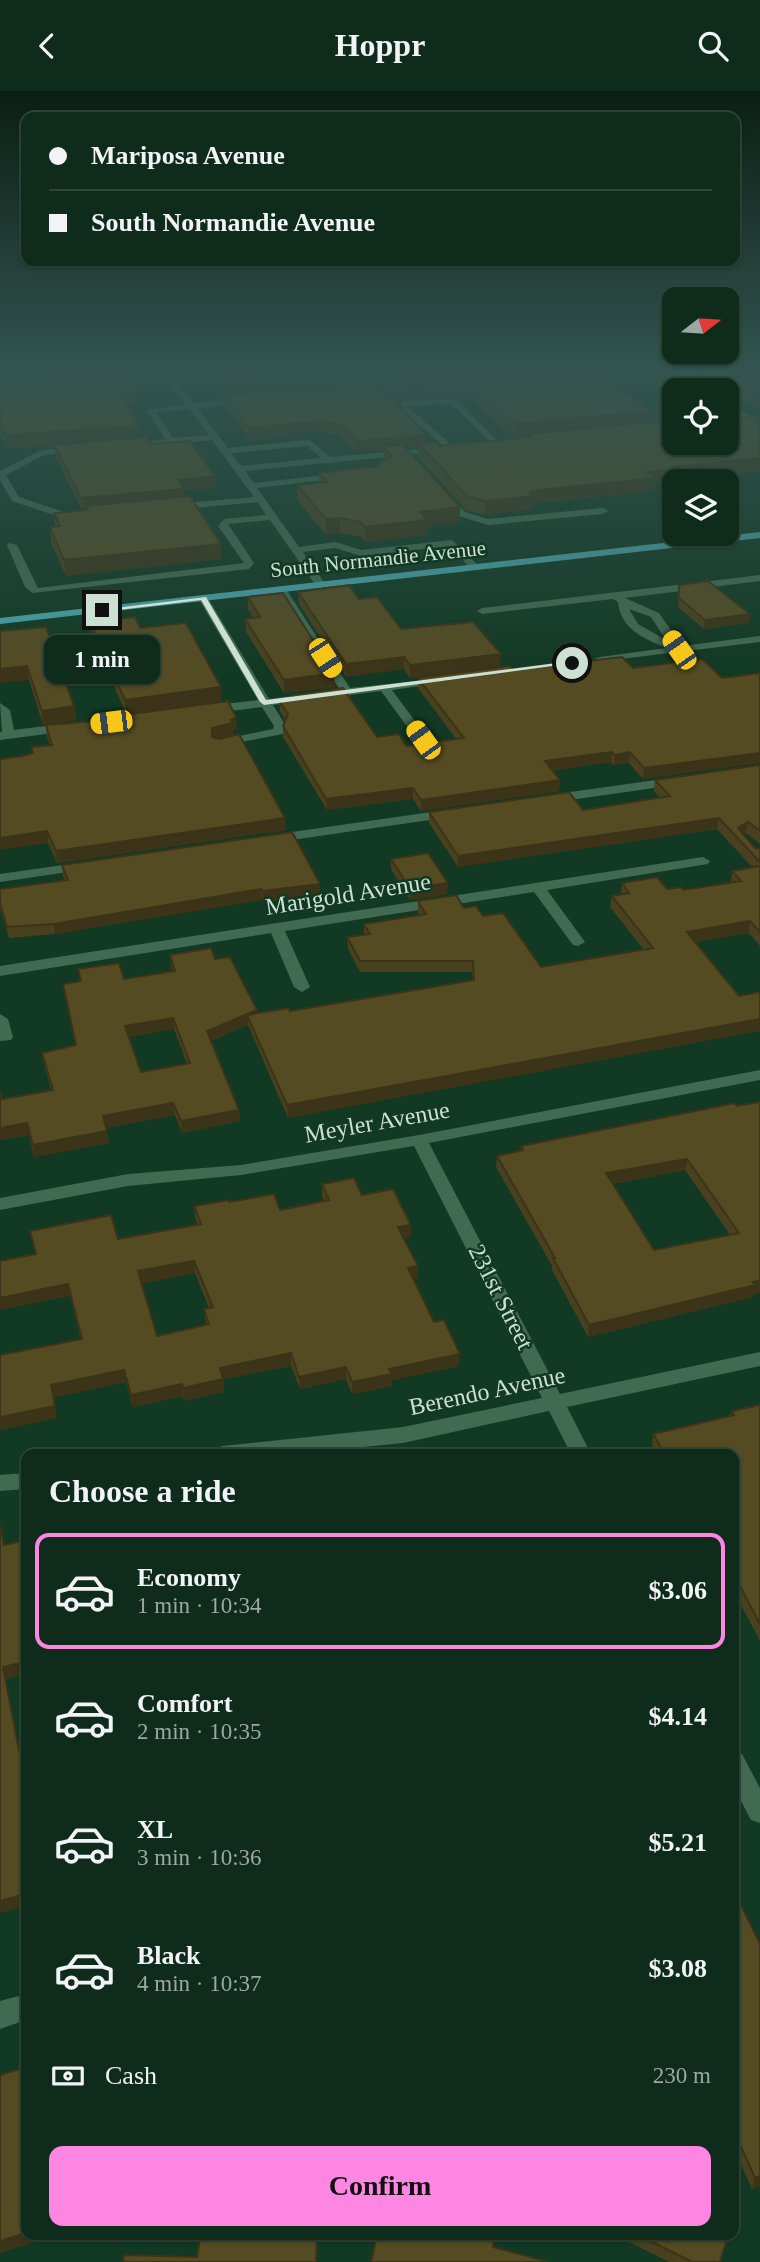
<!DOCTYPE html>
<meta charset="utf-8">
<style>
:root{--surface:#0e2b1b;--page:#173324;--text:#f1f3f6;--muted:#9ba7a3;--line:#2e473a;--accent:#fd86e2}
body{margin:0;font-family:Georgia,serif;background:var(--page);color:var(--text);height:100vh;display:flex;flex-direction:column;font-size:26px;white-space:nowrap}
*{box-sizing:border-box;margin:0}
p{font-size:23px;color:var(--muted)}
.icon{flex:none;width:38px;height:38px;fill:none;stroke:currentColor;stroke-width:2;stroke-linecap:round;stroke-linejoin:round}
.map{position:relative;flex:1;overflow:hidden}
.drawer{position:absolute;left:21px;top:1358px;width:718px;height:791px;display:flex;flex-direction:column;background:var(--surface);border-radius:14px;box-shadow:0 2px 5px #0004,0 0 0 2px var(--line)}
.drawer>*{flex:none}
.top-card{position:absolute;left:21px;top:21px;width:719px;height:154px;border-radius:14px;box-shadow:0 2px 5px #0004,0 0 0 2px var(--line);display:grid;align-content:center;height:154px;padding:0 28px;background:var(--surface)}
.needle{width:46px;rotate:73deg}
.fabs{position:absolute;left:662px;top:196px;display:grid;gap:14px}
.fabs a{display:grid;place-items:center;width:77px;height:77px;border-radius:14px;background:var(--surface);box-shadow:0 2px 5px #0004,0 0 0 2px var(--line);font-size:35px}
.end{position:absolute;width:32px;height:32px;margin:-16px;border:9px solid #cce1d3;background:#111;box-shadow:0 0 0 4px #111}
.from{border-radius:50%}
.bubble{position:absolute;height:49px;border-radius:14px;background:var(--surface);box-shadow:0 2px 5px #0004,0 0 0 2px var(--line);font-size:23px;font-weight:700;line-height:49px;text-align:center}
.car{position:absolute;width:21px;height:42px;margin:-21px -10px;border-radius:9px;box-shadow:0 0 5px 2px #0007;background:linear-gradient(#f5c518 24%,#345 0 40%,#f5c518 0 76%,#345 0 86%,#f5c518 0)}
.top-card b{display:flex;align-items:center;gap:24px;height:66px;font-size:26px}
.top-card b+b{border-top:2px solid var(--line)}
.top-card i{width:18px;height:18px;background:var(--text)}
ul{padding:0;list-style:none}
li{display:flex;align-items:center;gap:21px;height:116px;margin:0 14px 10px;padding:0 14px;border:4px solid transparent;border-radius:14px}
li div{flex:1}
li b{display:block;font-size:26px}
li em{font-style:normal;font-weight:700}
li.on{border-color:var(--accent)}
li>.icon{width:63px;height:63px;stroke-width:1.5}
h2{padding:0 28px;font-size:32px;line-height:84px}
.pay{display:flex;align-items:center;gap:18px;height:77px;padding:0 28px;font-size:26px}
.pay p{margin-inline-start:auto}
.primary-button{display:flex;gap:14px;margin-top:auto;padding:14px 28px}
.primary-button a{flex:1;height:80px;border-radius:14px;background:var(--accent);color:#111;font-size:28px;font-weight:700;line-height:80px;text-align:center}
header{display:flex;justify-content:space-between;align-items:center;height:91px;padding:0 28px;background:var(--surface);font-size:32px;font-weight:700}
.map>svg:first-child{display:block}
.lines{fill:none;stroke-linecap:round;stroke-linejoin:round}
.minor{fill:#426951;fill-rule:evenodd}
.major{fill:#49a3aa;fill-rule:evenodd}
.wall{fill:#48401e;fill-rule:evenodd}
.shaded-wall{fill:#3b3418}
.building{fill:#544b23;stroke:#3b3418;stroke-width:2;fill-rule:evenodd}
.route{fill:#cce1d3}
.labels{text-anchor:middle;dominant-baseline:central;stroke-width:5;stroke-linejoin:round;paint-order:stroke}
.far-street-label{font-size:21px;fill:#cce1d3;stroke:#123924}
.street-label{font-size:24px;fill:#cce1d3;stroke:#123924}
</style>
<header><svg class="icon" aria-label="back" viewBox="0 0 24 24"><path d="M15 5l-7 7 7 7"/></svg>Hoppr<svg class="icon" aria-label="search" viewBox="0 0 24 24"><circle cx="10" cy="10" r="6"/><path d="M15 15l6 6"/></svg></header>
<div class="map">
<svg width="760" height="2171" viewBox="0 0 760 2171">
<rect width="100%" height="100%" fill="#123924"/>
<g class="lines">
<!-- minor -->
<path class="minor" d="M159,278H167L193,312L252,307L249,311L197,317L228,357L309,349L331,366L443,356L444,358L440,361L245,380L254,392L344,382V386L341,387L257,397L299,456L335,451L361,459L452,449L480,476L471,478L450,455L361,465L335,457L303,461L326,494L321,497L317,496L270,429L228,433L254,472L249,478L32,502L25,496L7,454L8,452L17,454L38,497L244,472L218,435L224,428L266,424L258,411L172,419L167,416L172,413L254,406L212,349L128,357L124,354L165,348L146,319L185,313L170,292L109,293L105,291L109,289L166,288ZM189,318L209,344L173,347L156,321ZM307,355L321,367L241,375L231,362Z
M669,278H678L710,299H701Z
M378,302L401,310L456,308L501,353L494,355L451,313L407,315L455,357L448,359L397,315L378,306Z
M726,311L760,331V338L726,317Z
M76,355L79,356V360L44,364L6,384L19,406L70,423H81V427L69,429L12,410L0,389V380L39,360Z
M444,400L465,421L488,428L603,417L608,420L603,423L488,434L459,425L439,403Z
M760,484V490L625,507L659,522L682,555L760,545V551L596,571V567L600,566L666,557C644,547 621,539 618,511L613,508L482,523L477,520L482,517ZM629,518L651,526L666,549L638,533Z
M281,495L286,498L350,597L445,587V591L441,592L392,599L429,649L427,652H419L381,600L273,614L286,635L283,643L215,656V650L273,638L274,635L262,616L208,623L202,619L208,615L258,609L198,507L199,505L208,507L269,608L340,599L276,498Z
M0,612L10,619L14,639L69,632L75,636L69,640L0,649V641H2Z
M677,686L683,690L682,693L549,712L542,708L549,704Z
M452,718L457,719V725L271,752L264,748L271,744Z
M703,766L710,770L708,773L547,799L585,851L578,855L573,854L534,801L285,840L310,896L302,901L294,896L271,842L0,885V875Z
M84,771L89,772V778L0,791V783Z
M0,923L8,928L13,946L11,949L0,950Z
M760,979V989L429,1052L560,1303L760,1261V1275L567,1316L591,1363H571L549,1320L403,1352L293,1363H212L215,1358L222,1355L403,1336L542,1307L414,1055L241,1084L128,1095L0,1119V1107L128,1083L241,1074L419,1044Z
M26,1382V1398L0,1400V1384Z
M733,1660L742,1663L760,1697V1732L751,1729L733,1695Z
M26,1903V1929L0,1938V1910Z"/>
<!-- major -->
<path class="major" d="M760,441V447L0,533V527Z"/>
</g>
<!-- wall -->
<path class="wall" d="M0,278H122V282L137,297L138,309L127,315L141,347L151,353L215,385V397L184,400L185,406L221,453V468L66,485L51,452L50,436H55L54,422L82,419L56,366L54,354L81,352L7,357L0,343Z
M204,278H675V285L611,291L650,331L669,333L760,327V380L674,389L654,393V400L538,412L533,413V418L485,424L466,419L418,366L419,356L406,357L460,431L428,435L427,444L365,451L361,446L340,442L326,444L297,409V394L319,391V382L378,376V372L384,370L383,359L356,361L341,345L321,341L250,348L226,317L225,306L232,305H226ZM374,300H384L401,307L466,304L514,346L526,345V346L440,355L427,352V344L401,318V311Z
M682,278H760V319L703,282L691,283Z
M679,494L750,523L749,532L704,538L678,516Z
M298,501L359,508L401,538L500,575L410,587L404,578L346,586L299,513Z
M248,506L334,582L335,596L284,602L246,541L245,528L253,527L248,518Z
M90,531L140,537L222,610L126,623L92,544Z
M0,540L74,615L76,629L43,634L29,589Z
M633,577L722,587L643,688L629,672L614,674L611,671L552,680L560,689L559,700L421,720L413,708L327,719L283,646V635L285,629L280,620L279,610L292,608V604L377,646L406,655L456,648L418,597V587L513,579Z
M131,623L237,637L233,639V644L217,647L286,739L57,772L48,752L23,665L32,662L31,656L50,654L47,646L46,634L131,627Z
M760,674V753L746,742L744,744L755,757L760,758V855L749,842L695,851L288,1027L248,934L211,950L239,1019L240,1030L182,1042L175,1024L106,1037L109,1052L34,1066L29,1044L0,1049V1000L2,1008L51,999L44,973L42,962L75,954L63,893L80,890L78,878L124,888L172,880L170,864L215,868L257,919V923L290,920L473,889L472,881H360L348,858L347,846L364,844V833L419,824L418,822V810L464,817L483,825L541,876L644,859L610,816L612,805L621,803L622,792L667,798L683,799L731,792L732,780L753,777L717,738L458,776L429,732V721L583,719L660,707L654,700L655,689ZM174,938L187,973L141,981L129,946Z
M391,768L447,803L410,809L391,778Z
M62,774L320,793V804L263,811L262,809L55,843L9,847L0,817V798L65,790L63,785Z
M760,1011V1201L754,1202L753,1206L588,1246L552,1179V1175L496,1076L497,1065L520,1060L521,1055ZM685,1079L730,1144L654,1159L613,1093Z
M322,1093L362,1104L411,1134V1146L404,1147L418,1187L413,1188L434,1231L459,1275L392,1289V1295L352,1303L346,1288L300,1298L291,1275L223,1288L224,1301L184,1310L183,1305L133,1316L126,1291L53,1306L57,1327L0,1339L81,1249L70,1205L35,1163L30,1140L118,1148L198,1133L195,1127L194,1115L229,1111L280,1119L324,1110L322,1105ZM195,1182L209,1217L204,1218L206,1234L157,1245L142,1192Z
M760,1314V1550L733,1499V1363H657L652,1355L653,1343L731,1325L732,1320Z
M733,1798L760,1853V2095L752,2098L733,2056Z
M615,2144H728L720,2171H669Z"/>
<!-- shaded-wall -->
<path class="shaded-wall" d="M63,278H122V285L0,295V283Z
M618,278H675V285L595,292L596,280Z
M692,278H704L703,282L691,283Z
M341,285V297L226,305L225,293Z
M137,297L138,309L121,317L120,305Z
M651,320L650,333L527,343L526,345L514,346L515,333Z
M321,330V341L250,348L249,337Z
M140,335L141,348L7,357L5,344Z
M427,344V355L419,353V356L386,359L383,355V359L356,361V350Z
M760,367V380L674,389V391L654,393V400L538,412L533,413V418L485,424V410L539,399L672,376Z
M215,385V397L184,400L185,410L86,415V419H82L81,407L179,389Z
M460,416V431L428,435L427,444L365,451V436L420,421Z
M340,427V442L326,444V428Z
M221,453V468L66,485L64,469Z
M750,523L749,532L704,538L705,529Z
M501,563L500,575L410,587V574Z
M404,566V578L346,586V573Z
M27,575L29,589L0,592V578Z
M334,582L335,596L284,602V589Z
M221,596L222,610L126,623L125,609Z
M74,615L76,629L43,634L42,620Z
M236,626L237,637L233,639V644L213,648V658L212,637Z
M612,661L611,671L544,681L545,670Z
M630,661L629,672L614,674L615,664Z
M760,662V672L643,688L644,677Z
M560,689L559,700L421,720V709Z
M413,697V708L327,719L326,708Z
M285,727L286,739L57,772L56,760Z
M719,727L717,738L458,776V765Z
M748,731L746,742L738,748V737Z
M47,740L48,752L0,759V747Z
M448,792L447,803L410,809V798Z
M320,793V804L263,811V800Z
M261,798L262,809L55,843L54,833Z
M750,830L749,842L685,853L687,841Z
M257,919V930L247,924L248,934L208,951L207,940Z
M173,927L174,938L126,947L125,935Z
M760,928V940L288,1027L287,1014Z
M173,1012L175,1024L105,1037L103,1025Z
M239,1019L240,1030L182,1042L181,1030Z
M27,1032L29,1044L0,1049V1037Z
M107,1040L109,1052L34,1066L33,1054Z
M687,1068L685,1079L605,1094L606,1082Z
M411,1134V1146L398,1148V1136Z
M194,1170L195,1182L140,1193L138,1180Z
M418,1175V1187L408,1189V1177Z
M760,1189V1201L754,1202L753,1206L588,1246L589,1234Z
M68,1193L70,1205L0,1219V1207Z
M291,1262V1275L223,1288L224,1301L184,1310L183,1297L220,1277Z
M460,1263L459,1275L392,1289V1295L352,1303V1291L389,1278Z
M346,1276V1288L300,1298L299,1286Z
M124,1279L126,1291L53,1307L51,1294Z
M182,1293L183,1305L133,1316L131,1304Z
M55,1315L57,1327L0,1339V1326Z
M26,1542V1555L23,1556L26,1576V1583L6,1588L3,1576L20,1544Z
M26,1803V1815L0,1822V1810Z
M760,2085V2095L752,2098L755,2087Z
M26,2142V2144H60L0,2162V2150Z
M317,2144H318L317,2171H316Z"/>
<!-- building -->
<path class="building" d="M0,278H63L0,283Z
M213,278H618L596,280L651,320L515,333L466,291L402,295L384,288L341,285L225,293Z
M716,278H760V306Z
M127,282L137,297L120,305L140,335L5,344L0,333V292Z
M368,297L401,311H395L427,344L356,350L341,334L321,330L249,337L225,306L234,305L232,303L307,298Z
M756,325L760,327V367L672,376L675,378L647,381L655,387L539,399L530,401L534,405L485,410L467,405L419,353L437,351L440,355L530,346L527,343L665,330L669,333H674V352H726V328Z
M146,346L151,353L190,350L215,385L179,389L184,398L81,407L54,354Z
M403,354L460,416L420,421L428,429L365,436L360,431L340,427L326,428L297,394L327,391L319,382L380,375L378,372L392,366L383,355Z
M190,405L221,453L64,469L50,436L60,435L54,422L88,419L86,415Z
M708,490L750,523L705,529L679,507V494Z
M349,494L359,508L377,506L401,538L473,531L501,563L410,574L404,566L346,573L298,501Z
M283,502L334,582L284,589L245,528L260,526L248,506Z
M135,526L140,537L186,532L221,596L125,609L90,531Z
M46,536L74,615L42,620L27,575L0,578V540Z
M622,566L633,577L702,568L722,587L760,582V662L644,677L630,661L615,664L612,661L545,670L560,689L421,709L413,697L326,708L283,635L288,623L279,610L294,608L292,604L343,597L377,646L399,643L406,655L464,647L418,587L510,575L513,579Z
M228,610L236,626L231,629L232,632L212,637V646L219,648L239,643L285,727L56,760L47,740L0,747V668L23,665L33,662L31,656L52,654L46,634L132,627L131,623Z
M760,674V740L748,731L738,737L755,757L760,758V771L719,727L458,765L429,721L569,701L583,719L670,705L655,689Z
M292,741L320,793L263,800L261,798L54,833L7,836L0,812V798L68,789L62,774Z
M428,762L448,792L410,798L391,768Z
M760,775V841L750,830L687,841L739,905L760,901V928L287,1014L247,924L289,917L290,920L474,889L473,870H360L347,846L370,843L364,833L426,823L418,810L456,804L464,817L476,815L483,825L503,822L541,876L653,857L612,805L629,802L622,792L657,786L667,798L681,796L683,799L741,790L732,780Z
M211,857L215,868L230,866L257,919L207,940L239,1019L181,1030L173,1012L103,1025L107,1040L33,1054L27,1032L0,1037V1000L2,1008L53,999L42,962L76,954L63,893L81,890L78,878L119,872L124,888L175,880L170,864ZM173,927L190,972L141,981L125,935Z
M760,1011V1189L753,1191L755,1194L589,1234L553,1167H555L497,1065L523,1059L521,1055L735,1012L737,1015ZM687,1068L739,1142L654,1159L606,1082Z
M354,1087L362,1104L393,1098L411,1134L398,1136L418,1175L408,1177L434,1231L444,1229L460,1263L389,1278L392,1283L352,1291L346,1276L299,1286L291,1262L220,1277L223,1288L183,1297L182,1293L131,1304L124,1279L51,1294L55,1315L0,1326V1264L82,1248L68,1193L0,1207V1170L36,1163L30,1140L111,1124L118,1148L201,1133L194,1115L229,1109V1111L274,1103L280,1119L329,1109L322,1093ZM194,1170L213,1216L204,1218L209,1233L157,1245L138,1180Z
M760,1314V1533L733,1482V1363H665L653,1343L734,1324L732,1320Z
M0,1434L4,1454L26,1449V1542L20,1544L25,1571L3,1576L26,1696V1803L0,1810Z
M733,1798L760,1853V2085L755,2087L733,2038Z
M26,1976V2142L0,2150V1984Z
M213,2144H317L316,2171H123L124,2164L197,2166L200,2147Z
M377,2144H495L493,2156L549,2171H371Z
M638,2144H728L720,2171H692Z"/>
<!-- sky -->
<linearGradient id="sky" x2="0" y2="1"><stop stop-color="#0a1f14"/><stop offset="0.48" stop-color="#335450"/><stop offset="1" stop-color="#335450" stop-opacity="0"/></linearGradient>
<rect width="760" height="582" fill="url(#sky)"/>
<!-- route -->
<path class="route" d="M206,506L266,609L572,570L575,572L264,614L260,611L201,509L102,521L98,519Z"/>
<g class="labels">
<!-- far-street labels -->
<g class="far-street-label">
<text transform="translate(378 468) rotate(-6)">South Normandie Avenue</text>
</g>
<!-- street labels -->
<g class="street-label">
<text transform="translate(348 803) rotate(-9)">Marigold Avenue</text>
<text transform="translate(377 1031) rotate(-10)">Meyler Avenue</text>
<text transform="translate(501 1206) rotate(63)">231st Street</text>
<text transform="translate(487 1300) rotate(-12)">Berendo Avenue</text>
</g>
</g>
</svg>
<div class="fabs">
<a><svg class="needle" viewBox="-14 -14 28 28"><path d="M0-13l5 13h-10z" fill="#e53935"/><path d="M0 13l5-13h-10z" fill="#9ba7a3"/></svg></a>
<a><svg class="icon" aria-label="locate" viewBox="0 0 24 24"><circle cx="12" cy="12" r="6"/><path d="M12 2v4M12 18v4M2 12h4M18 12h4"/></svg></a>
<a><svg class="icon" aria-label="layers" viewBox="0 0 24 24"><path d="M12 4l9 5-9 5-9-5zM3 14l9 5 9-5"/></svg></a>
</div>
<i class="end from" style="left:572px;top:572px"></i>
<i class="end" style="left:102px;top:519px"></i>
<div class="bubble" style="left:44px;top:544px;width:116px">1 min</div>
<i class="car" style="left:679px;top:559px;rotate:325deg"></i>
<i class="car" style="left:325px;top:567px;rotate:147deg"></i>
<i class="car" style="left:111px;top:631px;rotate:263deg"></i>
<i class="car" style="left:423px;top:649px;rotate:324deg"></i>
<div class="top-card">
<b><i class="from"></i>Mariposa Avenue</b>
<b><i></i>South Normandie Avenue</b>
</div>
<section class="drawer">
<h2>Choose a ride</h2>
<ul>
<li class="on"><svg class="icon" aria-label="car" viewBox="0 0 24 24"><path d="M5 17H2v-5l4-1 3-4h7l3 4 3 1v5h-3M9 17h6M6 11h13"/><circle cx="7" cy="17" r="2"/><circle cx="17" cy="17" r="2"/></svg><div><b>Economy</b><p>1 min · 10:34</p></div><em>$3.06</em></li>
<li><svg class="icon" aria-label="car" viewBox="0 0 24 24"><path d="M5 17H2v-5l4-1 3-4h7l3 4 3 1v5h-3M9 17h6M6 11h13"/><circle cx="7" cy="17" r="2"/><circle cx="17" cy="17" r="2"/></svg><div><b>Comfort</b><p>2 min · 10:35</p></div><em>$4.14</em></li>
<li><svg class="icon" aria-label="car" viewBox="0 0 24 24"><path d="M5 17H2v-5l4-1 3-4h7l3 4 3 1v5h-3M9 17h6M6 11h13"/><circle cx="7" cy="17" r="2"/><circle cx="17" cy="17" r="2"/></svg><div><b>XL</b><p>3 min · 10:36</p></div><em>$5.21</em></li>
<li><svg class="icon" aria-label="car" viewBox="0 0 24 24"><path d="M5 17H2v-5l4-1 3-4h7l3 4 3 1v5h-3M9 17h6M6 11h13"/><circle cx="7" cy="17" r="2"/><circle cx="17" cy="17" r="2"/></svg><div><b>Black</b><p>4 min · 10:37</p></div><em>$3.08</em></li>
</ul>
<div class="pay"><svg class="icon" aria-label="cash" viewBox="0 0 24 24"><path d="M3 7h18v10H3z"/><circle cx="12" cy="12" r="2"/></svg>Cash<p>230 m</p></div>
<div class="primary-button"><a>Confirm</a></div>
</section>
</div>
